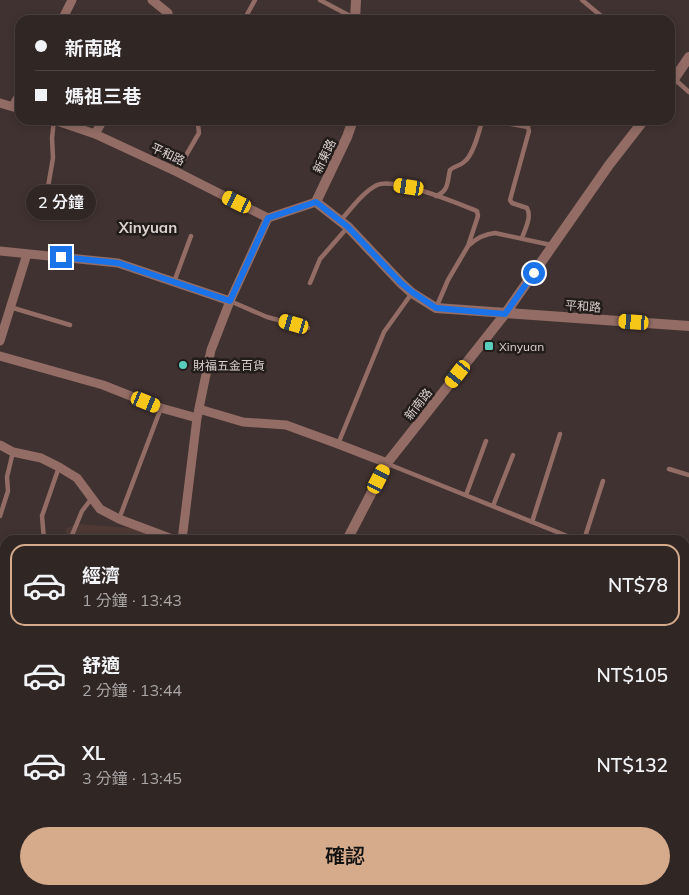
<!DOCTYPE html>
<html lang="zh-TW">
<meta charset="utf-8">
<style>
:root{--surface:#302624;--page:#3c3231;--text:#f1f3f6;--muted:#a8a5a6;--line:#4b4341;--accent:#d6ab8b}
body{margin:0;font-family:Mulish,"Noto Sans TC",sans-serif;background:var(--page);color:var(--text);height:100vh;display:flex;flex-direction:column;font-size:19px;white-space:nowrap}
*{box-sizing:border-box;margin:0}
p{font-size:16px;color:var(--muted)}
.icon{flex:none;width:28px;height:28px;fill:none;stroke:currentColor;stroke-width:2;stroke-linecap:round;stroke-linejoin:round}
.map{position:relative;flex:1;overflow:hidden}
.sheet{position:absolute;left:0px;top:535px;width:690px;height:360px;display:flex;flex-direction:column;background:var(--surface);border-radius:15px 15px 0 0;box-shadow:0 2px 8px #0003,0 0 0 1px var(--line)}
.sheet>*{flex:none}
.banner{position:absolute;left:15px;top:15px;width:660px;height:110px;border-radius:15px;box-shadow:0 2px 8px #0003,0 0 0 1px var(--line);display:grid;align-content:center;height:110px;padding:0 20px;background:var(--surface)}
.end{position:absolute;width:22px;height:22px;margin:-11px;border:6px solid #1a73e8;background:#fff;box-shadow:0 0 0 2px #fff}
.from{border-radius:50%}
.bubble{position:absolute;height:35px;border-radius:18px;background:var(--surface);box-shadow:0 2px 8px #0003,0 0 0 1px var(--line);font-size:16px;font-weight:600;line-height:35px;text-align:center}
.car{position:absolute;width:15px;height:30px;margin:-15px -8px;border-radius:6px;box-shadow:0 0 4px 1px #0007;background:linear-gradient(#f5c518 24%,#345 0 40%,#f5c518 0 76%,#345 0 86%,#f5c518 0)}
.banner b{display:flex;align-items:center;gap:18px;height:48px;font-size:19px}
.banner b+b{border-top:1px solid var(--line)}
.banner i{width:12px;height:12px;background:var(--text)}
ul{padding:9px 0 0;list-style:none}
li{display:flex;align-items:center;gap:15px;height:82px;margin:0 10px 8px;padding:0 10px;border:2px solid transparent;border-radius:15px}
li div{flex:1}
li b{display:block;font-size:19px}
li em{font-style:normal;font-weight:600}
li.selected{border-color:var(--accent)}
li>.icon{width:45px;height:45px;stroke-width:1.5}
.cta{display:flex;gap:10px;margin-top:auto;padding:10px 20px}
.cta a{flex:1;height:58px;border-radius:30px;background:var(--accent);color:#111;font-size:20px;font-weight:600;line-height:58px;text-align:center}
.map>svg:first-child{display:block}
.built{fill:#4e3935}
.water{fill:#7d2f23}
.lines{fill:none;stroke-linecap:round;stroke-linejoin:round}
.service{stroke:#926c65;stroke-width:4.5}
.minor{stroke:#926c65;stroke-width:9}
.tertiary{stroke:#926c65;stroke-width:10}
.route{stroke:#1a73e8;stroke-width:6}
.poi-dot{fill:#5acebd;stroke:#221c1b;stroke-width:2}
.labels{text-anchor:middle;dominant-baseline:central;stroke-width:5;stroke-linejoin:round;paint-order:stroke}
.street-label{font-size:12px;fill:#dad1cf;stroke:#221c1b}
.poi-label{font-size:12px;fill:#dad1cf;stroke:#221c1b;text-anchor:start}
.quarter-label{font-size:15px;font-weight:bold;fill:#dad1cf;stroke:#221c1b}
</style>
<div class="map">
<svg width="689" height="895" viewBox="0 0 689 895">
<rect width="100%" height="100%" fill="#403230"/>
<!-- built -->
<path class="built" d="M76,524L131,528L172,540H63L67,528Z"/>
<!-- water -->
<path class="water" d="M0,725H5V806H0Z
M5,858V890H50L47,895H0V860Z"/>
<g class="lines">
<!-- service -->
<path class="service" d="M320,0L354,18
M582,0L606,20
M244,20L255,0
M670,75L689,92
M488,120L528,127L529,131L510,200L512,203L527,208C532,217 525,229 522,238
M177,171L199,133L198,125L201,120
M48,187L53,158L52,138L54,120
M436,196C449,191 447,182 450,170C454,166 460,166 464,162C473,156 479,132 482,121L484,120
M341,220C351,209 363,192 377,185C395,177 457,203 477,211L478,216L468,246L448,280L436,308
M469,245C477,238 484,234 495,233L551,245
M174,282L191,236
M310,283L320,259L347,228
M230,301L267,317L308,328
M10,307L70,325
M338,444L384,332L412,293
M388,464L577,540
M669,469L689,475
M466,495L486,441
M493,506L513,455
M0,516L8,491L7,477L13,452
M119,519L161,408
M532,522L560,434
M44,540L42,516L59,467
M70,540L82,511L92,498
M584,540L603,481
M685,585L689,587
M295,895L296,890"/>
<!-- minor -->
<path class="minor" d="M152,0L168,13L169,20
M62,20L72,0
M0,103L20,109
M13,106L20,94
M54,120L95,134L177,172L268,218
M95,134L103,120
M0,251L118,263L230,301
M0,341L27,254
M0,356L103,385L161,408L197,418
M199,409L243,422L286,425L338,444L387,463
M0,445L13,452L41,458L59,467L77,478L100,509L119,519L175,540
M182,540L197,418L211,350L230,301L268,218L316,202
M685,760L689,761"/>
<!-- tertiary -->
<path class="tertiary" d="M355,20L356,0
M670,85L689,57
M353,120L347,137L316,202L348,227L401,283L412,293L436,308L689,326
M347,540L387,463L505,314L609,165L644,120
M122,895L127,890"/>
</g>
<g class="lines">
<!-- route -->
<path class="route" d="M61,257L118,263L230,301L268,218L316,202L348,227L401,283L412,292L436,308L505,314L534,273"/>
</g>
<!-- markers -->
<g class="poi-dot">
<rect x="484" y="341" width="10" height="10" rx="2.5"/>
<circle cx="183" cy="365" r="5"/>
</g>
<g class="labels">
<!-- street labels -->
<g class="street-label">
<text transform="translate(168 154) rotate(25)">平和路</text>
<text transform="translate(324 156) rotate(-64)">新東路</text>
<text transform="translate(583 306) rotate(4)">平和路</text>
<text transform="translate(418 404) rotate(-52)">新南路</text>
</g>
<!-- poi labels -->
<g class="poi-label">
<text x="499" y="346">Xinyuan</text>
<text x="193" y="365">財福五金百貨</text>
</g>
<!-- quarter labels -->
<g class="quarter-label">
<text x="148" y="227">Xinyuan</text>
</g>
</g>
</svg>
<i class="end from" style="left:534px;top:273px"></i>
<i class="end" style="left:61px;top:257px"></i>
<div class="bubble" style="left:26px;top:185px;width:70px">2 分鐘</div>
<i class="car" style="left:409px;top:187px;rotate:279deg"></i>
<i class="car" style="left:237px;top:202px;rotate:296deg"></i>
<i class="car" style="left:634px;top:322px;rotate:274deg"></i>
<i class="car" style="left:294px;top:324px;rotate:286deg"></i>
<i class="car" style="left:458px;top:374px;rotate:218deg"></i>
<i class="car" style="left:146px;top:402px;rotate:112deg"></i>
<i class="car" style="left:379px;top:479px;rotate:27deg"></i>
<div class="banner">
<b><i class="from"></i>新南路</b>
<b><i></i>媽祖三巷</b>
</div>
<section class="sheet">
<ul>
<li class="selected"><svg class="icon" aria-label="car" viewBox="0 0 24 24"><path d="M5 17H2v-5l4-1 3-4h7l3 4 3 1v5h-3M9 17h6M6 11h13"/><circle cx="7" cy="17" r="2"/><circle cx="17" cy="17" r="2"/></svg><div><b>經濟</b><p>1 分鐘 · 13:43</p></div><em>NT$78</em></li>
<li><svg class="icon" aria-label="car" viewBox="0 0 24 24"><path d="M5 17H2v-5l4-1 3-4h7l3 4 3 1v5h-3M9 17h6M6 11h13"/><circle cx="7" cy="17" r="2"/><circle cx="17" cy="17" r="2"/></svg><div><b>舒適</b><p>2 分鐘 · 13:44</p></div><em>NT$105</em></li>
<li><svg class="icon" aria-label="car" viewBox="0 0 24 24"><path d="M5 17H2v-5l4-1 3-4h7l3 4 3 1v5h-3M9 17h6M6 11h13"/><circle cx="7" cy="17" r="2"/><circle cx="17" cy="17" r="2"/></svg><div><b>XL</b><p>3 分鐘 · 13:45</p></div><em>NT$132</em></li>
</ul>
<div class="cta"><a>確認</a></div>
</section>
</div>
